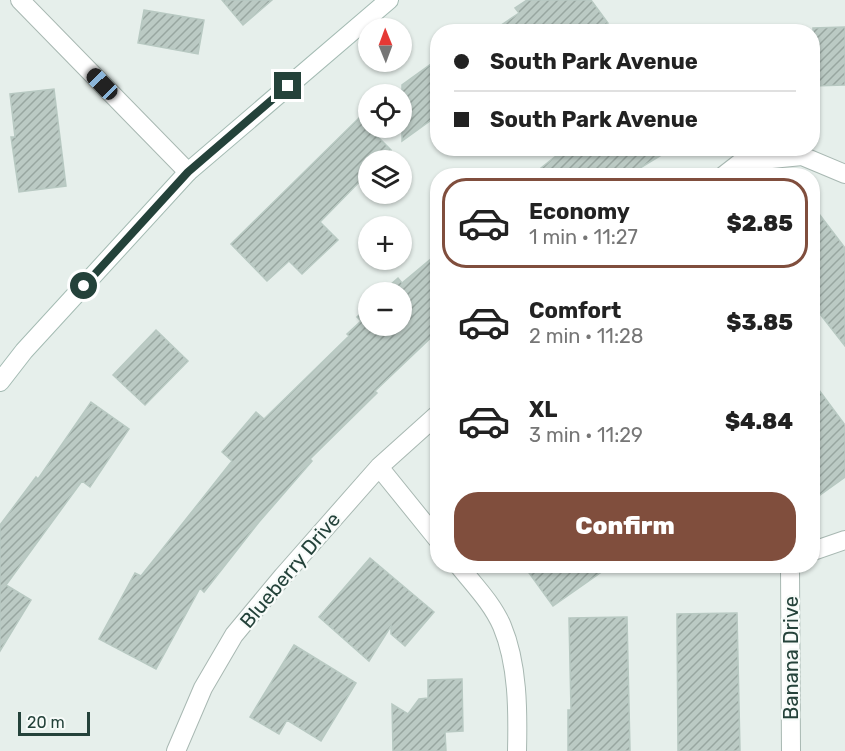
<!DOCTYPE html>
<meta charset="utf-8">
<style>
:root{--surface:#fff;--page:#f2f2f2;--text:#222;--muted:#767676;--line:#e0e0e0;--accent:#804e3d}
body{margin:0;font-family:Rubik,sans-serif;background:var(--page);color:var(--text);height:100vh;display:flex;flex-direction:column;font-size:22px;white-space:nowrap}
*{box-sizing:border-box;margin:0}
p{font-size:20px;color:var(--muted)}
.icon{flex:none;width:33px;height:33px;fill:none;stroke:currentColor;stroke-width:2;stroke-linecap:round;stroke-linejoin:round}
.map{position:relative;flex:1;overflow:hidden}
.details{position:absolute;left:430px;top:168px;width:390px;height:405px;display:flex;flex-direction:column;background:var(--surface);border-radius:24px;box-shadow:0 2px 4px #0004}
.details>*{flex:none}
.guide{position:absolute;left:430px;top:24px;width:390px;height:132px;border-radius:24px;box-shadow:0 2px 4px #0004;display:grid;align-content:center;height:132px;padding:0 24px;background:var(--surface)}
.needle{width:39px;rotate:359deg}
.tools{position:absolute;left:358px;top:18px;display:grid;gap:12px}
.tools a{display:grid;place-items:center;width:54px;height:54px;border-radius:50%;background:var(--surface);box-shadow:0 2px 4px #0004;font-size:30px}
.scale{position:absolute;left:18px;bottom:15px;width:72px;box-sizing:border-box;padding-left:6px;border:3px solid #24423a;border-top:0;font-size:16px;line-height:21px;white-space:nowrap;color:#24423a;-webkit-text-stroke:4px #f7fbf9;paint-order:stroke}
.end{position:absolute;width:27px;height:27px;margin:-14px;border:8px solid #24423a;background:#fff;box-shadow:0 0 0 3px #fff}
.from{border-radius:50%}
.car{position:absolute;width:18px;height:36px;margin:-18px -9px;border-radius:8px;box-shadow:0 0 4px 2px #0007;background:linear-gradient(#222 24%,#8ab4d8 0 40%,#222 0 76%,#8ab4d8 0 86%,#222 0)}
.guide b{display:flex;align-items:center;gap:21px;height:57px;font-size:22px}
.guide b+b{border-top:2px solid var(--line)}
.guide i{width:15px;height:15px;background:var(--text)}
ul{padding:10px 0 0;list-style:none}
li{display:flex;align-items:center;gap:18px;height:90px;margin:0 12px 9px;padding:0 12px;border:3px solid transparent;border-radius:24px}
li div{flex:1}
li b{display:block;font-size:22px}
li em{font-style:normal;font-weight:800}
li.active{border-color:var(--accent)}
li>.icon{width:54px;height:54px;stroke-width:1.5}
.button{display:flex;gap:12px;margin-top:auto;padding:12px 24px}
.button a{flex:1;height:69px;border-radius:24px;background:var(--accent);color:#fff;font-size:24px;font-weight:800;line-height:69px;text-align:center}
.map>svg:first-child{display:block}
.building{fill:url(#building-hatch);stroke:#b8c9c2;stroke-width:1.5}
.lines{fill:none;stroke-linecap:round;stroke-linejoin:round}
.street-casing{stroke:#a8b8b2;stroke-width:20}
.secondary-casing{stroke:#a4bbb3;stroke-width:20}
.street{stroke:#fff;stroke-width:18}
.secondary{stroke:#fff;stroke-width:18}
.route{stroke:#24423a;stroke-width:8}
.labels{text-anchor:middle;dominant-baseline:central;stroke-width:4.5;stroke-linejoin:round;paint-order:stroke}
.street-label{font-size:20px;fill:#24423a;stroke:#f7fbf9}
</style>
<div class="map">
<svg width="845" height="751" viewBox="0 0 845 751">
<defs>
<pattern id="building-hatch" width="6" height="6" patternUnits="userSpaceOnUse" patternTransform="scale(1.5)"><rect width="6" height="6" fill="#bbcac4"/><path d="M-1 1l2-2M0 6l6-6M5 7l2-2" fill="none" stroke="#98a6a0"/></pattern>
</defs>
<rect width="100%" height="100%" fill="#e6efeb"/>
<!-- building -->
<path class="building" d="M222,0H272L243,25Z
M527,0H591L608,23L596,32H491L519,13L515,8Z
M144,10L204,20L198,54L138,43Z
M845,27V85L813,86V28Z
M438,59V115L402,141V85Z
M54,89L66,186L19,192L11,137H15L10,94Z
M359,118L391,150L381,160H369V172L320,222L338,240L302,274L289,261L267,281L231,244Z
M566,148H673L627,176H531Z
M813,206L845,248V346L813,305Z
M438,253V331L375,391L377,393L310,459L312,461L259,522L204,592L200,588L156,669L99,639L135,573L141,576L232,461L222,452L256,412L264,419L349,336L347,334L361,321L357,317L369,305V326H402V292H382L398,278L402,283Z
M156,330L188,361L145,405L113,375Z
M813,382L845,425V477L813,500Z
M91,402L129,429L90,487L82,481L6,585L31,600L0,651V525L36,477L38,479Z
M370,558L434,612L405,646L391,634V626L369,661L319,617Z
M524,566H610L553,606Z
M737,613L740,751H678L677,614Z
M627,617L630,751H568V710H571L569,618Z
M294,645L356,683L321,741L287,720L279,734L250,717Z
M462,679L463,731L445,732L446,751H393L392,704L408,714L419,699L428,698V680Z"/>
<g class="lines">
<defs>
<path id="street" d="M20,0L188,172
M723,176L741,162L802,156L845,174
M379,467L438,540
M813,551L845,540
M459,566C474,585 492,603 502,626C518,664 518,711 517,751
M790,566L791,751
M176,751L203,688L234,635L283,576L379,467L438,414"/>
<path id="secondary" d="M0,382L24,351L188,172L389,0"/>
</defs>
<!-- street casing -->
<use href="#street" class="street-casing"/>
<!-- secondary casing -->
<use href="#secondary" class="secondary-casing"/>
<!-- street -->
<use href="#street" class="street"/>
<!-- secondary -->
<use href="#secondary" class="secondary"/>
</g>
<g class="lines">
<!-- route -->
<path class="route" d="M84,286L188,172L288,86"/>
</g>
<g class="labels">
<!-- street labels -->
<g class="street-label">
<text transform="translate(290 570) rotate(-50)">Blueberry Drive</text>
<text transform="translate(791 658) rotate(-90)">Banana Drive</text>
</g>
</g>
</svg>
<div class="tools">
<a><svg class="needle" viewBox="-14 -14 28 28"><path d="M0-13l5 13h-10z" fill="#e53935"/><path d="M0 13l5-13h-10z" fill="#767676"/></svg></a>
<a><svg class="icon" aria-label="locate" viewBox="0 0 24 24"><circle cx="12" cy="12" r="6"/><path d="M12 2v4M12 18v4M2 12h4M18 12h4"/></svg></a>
<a><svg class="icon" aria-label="layers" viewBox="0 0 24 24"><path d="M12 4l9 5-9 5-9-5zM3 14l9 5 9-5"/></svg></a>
<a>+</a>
<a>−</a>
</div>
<div class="scale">20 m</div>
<i class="end from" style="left:84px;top:286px"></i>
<i class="end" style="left:288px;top:86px"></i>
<i class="car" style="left:102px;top:84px;rotate:316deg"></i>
<div class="guide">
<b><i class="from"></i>South Park Avenue</b>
<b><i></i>South Park Avenue</b>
</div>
<section class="details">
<ul>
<li class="active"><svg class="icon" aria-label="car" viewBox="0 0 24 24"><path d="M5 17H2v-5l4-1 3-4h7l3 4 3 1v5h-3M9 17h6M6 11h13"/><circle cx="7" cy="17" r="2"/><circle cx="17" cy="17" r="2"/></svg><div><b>Economy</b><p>1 min · 11:27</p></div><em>$2.85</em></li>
<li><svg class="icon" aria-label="car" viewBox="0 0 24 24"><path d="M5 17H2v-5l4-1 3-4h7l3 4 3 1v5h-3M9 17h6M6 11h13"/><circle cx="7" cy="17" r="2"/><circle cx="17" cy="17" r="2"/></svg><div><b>Comfort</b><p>2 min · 11:28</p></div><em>$3.85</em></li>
<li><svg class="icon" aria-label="car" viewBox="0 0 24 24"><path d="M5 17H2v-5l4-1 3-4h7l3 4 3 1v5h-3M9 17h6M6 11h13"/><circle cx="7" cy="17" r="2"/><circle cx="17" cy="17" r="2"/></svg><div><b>XL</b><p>3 min · 11:29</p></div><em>$4.84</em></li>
</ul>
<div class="button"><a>Confirm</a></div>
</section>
</div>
